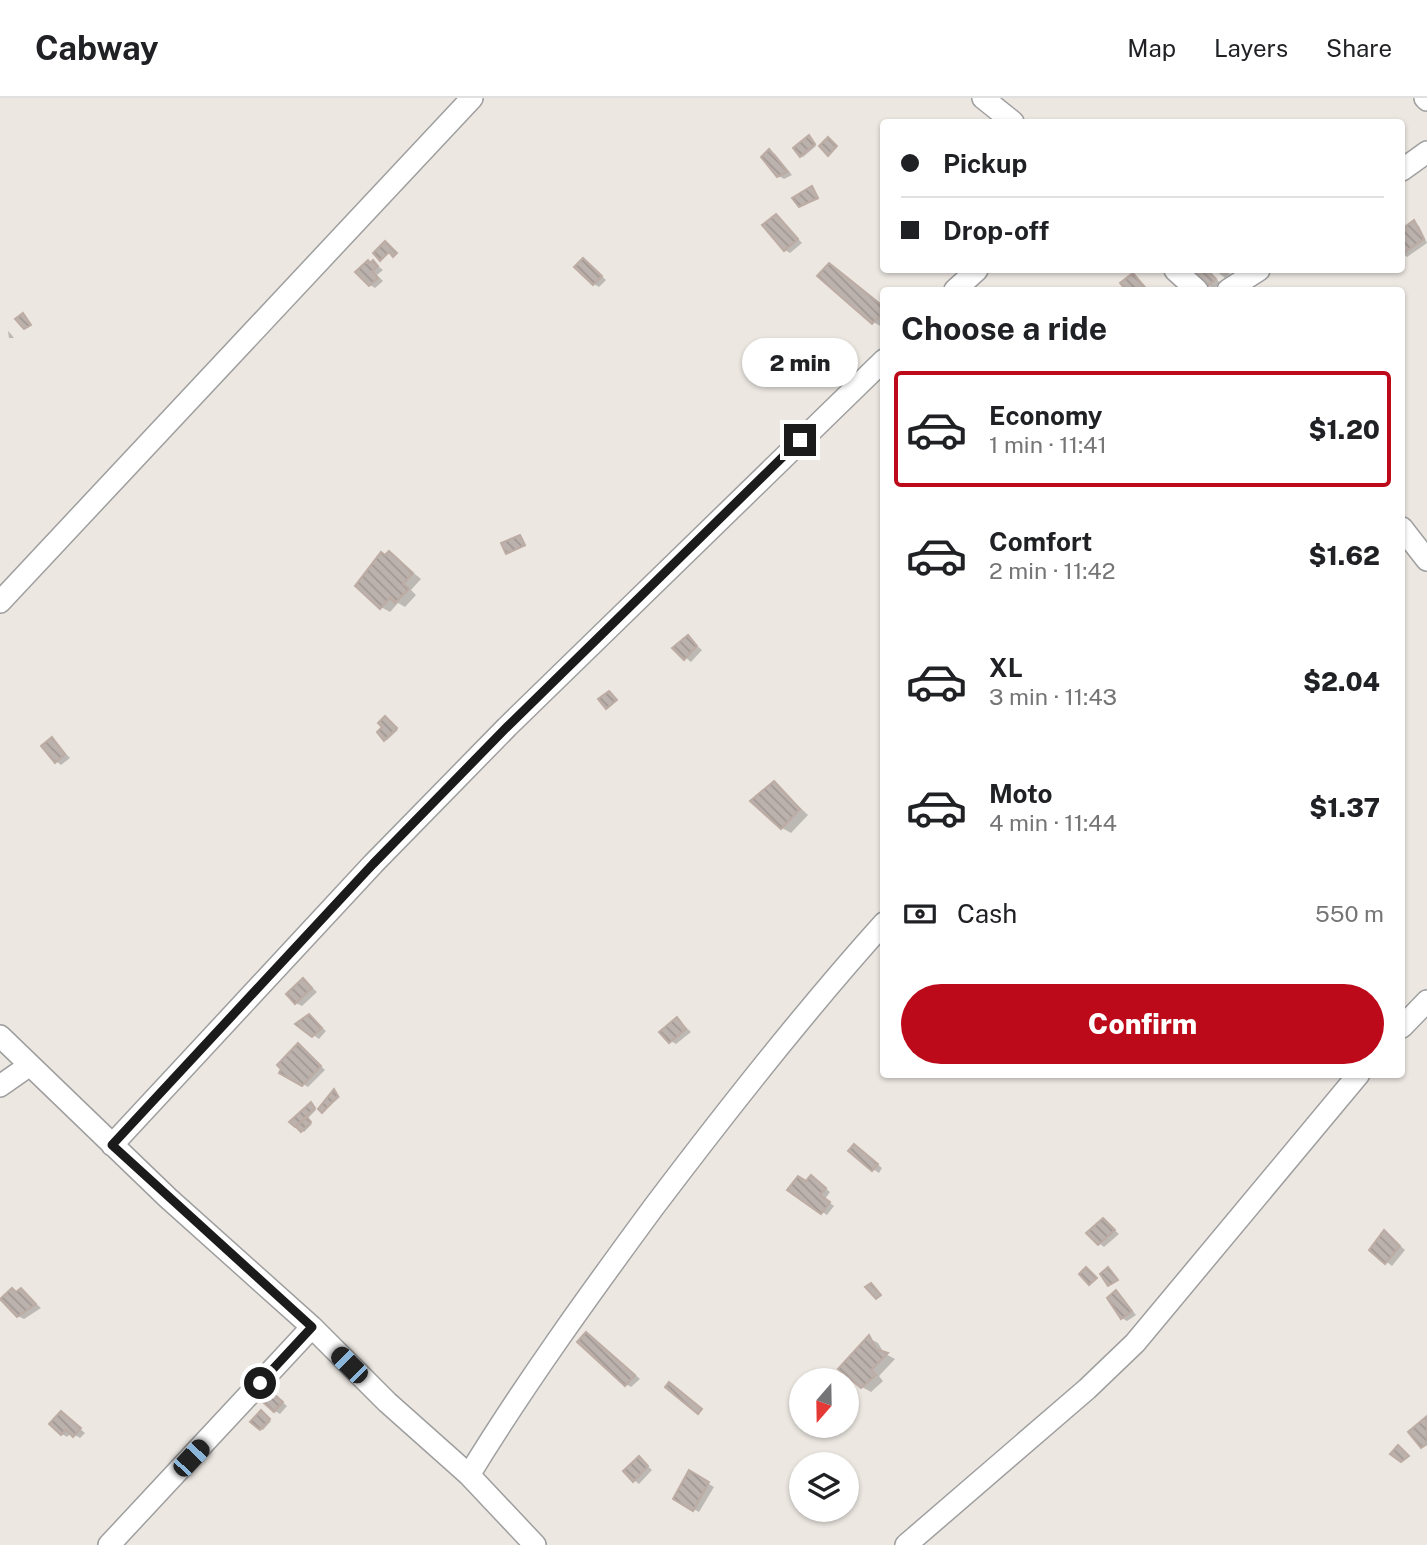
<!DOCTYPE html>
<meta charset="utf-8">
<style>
:root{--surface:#fff;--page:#f6f6f6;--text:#202124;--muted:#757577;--line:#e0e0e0;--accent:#bc0a1b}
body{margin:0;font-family:"Public Sans",sans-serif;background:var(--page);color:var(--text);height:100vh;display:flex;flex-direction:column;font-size:26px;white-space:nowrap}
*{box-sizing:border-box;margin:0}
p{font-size:23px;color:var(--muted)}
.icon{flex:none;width:38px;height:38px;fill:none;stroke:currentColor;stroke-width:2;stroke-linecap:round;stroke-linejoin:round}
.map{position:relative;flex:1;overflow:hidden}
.side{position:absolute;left:880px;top:189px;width:525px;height:791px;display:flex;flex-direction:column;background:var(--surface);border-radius:7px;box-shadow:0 2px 5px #0004}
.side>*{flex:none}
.guide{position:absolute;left:880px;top:21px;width:525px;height:154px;border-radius:7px;box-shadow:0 2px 5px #0004;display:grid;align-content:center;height:154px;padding:0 21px;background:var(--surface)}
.needle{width:46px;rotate:200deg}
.controls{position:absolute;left:789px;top:1270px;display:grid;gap:14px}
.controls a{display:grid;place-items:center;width:70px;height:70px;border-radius:50%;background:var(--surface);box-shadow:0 2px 5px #0004;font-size:35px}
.end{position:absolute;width:32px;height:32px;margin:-16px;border:9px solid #1b1b1b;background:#fff;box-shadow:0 0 0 4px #fff}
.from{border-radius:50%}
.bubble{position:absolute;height:49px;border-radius:24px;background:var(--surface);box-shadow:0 2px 5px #0004;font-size:23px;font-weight:800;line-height:49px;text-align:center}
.car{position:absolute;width:21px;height:42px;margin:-21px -10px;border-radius:9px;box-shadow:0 0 5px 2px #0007;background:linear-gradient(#222 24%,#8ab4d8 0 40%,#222 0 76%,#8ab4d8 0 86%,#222 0)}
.guide b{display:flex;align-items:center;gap:24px;height:66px;font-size:26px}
.guide b+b{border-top:2px solid var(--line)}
.guide i{width:18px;height:18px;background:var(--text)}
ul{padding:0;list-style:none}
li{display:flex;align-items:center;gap:21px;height:116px;margin:0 14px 10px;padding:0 7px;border:4px solid transparent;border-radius:7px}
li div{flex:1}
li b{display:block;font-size:26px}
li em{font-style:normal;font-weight:800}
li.current{border-color:var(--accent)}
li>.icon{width:63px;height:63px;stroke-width:1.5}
h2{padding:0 21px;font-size:32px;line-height:84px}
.pay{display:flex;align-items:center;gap:18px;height:77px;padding:0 21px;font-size:26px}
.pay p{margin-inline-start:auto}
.primary-button{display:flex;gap:14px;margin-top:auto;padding:14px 21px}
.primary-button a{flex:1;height:80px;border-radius:42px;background:var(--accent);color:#fff;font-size:28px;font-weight:800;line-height:80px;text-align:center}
header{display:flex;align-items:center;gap:42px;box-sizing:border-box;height:98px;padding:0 35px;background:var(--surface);border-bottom:2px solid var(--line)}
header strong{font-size:33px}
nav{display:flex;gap:38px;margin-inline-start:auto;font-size:24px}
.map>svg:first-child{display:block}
.shadow{fill:#0003}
.building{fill:url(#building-back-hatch);stroke:#bdaca4;stroke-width:2}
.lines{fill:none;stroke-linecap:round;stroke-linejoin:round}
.minor-casing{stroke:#9f9f9f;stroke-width:24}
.minor{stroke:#fff;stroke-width:21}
.route{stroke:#1b1b1b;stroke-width:9}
</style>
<header>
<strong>Cabway</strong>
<nav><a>Map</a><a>Layers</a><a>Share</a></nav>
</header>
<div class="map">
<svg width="1427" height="1447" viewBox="0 0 1427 1447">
<defs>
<pattern id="building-back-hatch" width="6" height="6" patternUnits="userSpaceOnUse" patternTransform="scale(1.75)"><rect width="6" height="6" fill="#bcb2ad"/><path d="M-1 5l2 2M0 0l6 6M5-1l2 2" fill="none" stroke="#a19894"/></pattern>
</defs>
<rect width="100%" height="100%" fill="#ece7e1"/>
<!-- shadow -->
<path class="shadow" d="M811,40L816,48L803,59L801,58Z
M770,53L775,56L792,77L784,81L779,78Z
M814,92L819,101L801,108Z
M777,118L802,145L790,155L785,152Z
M1414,125L1419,128L1427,145L1407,159L1402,155V133Z
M583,162L606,182L599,189L594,186Z
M373,164L383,172L377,177L383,183L375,190L370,187Z
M830,167L884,209L882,229L873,224Z
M1193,172H1209L1220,185L1213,191Z
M1215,172H1226L1230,176L1225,180Z
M1133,177L1138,180L1149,192H1125Z
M8,233L10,235L14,240H9Z
M520,439L526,448L508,455Z
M389,455L421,481L411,492L416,497L405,509L398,505L390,514L381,509L386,459Z
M688,540L702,552L691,564L675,551Z
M387,622L398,632L387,642L385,641Z
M52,641L70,660L61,667L56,663Z
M774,685L808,717L791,735L782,730Z
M304,882L317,894L302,908L296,905Z
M309,918L326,933L319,941L298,926Z
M677,921L691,934L676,946L671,943Z
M299,947L325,972L308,989L303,986Z
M336,995L340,999L323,1014L320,1011Z
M313,1007L316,1012L307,1021L312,1026L304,1034L291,1024Z
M860,1051L882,1070L879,1075L873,1071Z
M817,1083L830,1094L825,1101L834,1108L827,1117L789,1092Z
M1103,1122L1119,1136L1104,1149L1099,1145Z
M1385,1135L1405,1152L1392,1168L1371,1152Z
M21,1192L41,1210L24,1221L18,1218V1195Z
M1116,1194L1136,1217L1127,1223L1122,1220Z
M592,1239L640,1281L631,1289L626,1286Z
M869,1240L878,1245L884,1255L895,1261L879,1278L883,1283L871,1294L862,1289Z
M265,1289L287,1308L280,1316L275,1313Z
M62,1315L85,1335L80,1340L71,1335L67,1339L62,1336Z
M263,1316L271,1323L263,1332L261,1331Z
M639,1360L652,1372L639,1386L634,1382Z
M690,1375L714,1389L699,1414L675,1401Z"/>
<!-- building -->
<path class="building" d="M809,37L815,46L800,59L793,50Z
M828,39L837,48L828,58L819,48Z
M769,51L788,74L777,79L761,59Z
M812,88L818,100L799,109L792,100Z
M776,116L798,141L784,153L762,127Z
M1414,122L1424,141L1402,156V131Z
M385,143L397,155L393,159L389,154L380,163L373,155Z
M583,160L602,178L593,187L574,169Z
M368,162L370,165L373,162L378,168L372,173L378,180L369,188L355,174Z
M829,165L884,209V214L872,226L817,178Z
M1191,172H1207L1216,181L1206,190Z
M1133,175L1147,192H1123L1125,191L1120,185Z
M23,215L31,227L24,231L15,221Z
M520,437L525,447L506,456L501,445Z
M389,453L413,475L403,486L409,491L395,505L390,500L380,511L355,488L381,454L385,457Z
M688,537L697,548L684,562L672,550Z
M609,593L617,602L606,611L598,601Z
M385,618L397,630L384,643L377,634L382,629L378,625Z
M52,639L65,656L55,665L41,648Z
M774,683L800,711L781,731L750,703Z
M303,880L312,890L295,906L286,896Z
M309,916L322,930L312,939L295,926Z
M677,919L686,931L669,945L659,934Z
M298,945L321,968L302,988L279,975L281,971L277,967Z
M334,991L338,998L322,1015L318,1011Z
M311,1004L315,1010L295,1029L289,1024Z
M307,1019L311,1024L301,1034L296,1029Z
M854,1046L878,1066L872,1073L848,1053Z
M811,1077L826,1090L820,1097L830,1104L821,1116L787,1092L798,1078L806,1083Z
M1103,1120L1115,1132L1098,1147L1086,1135Z
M1384,1132L1400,1148L1385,1166L1369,1152Z
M1086,1169L1097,1180L1089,1187L1079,1176Z
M1108,1169L1118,1182L1108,1188L1100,1176Z
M871,1185L881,1197L876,1201L865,1189Z
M12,1190L16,1194L21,1190L36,1206L17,1219L0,1201Z
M1116,1192L1132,1213L1121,1221L1107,1200Z
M586,1234L635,1277L625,1288L577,1244Z
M869,1237L876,1251L888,1255L871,1272L876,1277L861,1290L838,1271Z
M669,1284L702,1311L698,1316L665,1289Z
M264,1287L283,1304L274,1314L255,1297Z
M261,1312L270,1321L260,1332L250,1324Z
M61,1313L81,1330L73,1339L66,1332L61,1337L49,1326Z
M1427,1318V1346L1421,1350L1408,1334Z
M1398,1347L1409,1358L1401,1364L1390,1356Z
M639,1358L648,1368L633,1384L623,1373Z
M689,1372L709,1384L693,1413L673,1401Z"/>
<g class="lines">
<defs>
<path id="minor" d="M983,0L1013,24
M1425,0L1427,2
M1402,72L1427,54
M1175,172L1197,192
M955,192L977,172
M1228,192L1259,172
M1402,430L1427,462
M0,504L472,0
M1402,929L1427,903
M0,938L168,1100L312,1229L387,1304L469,1377L535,1447
M0,988L30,967
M112,1047L373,766L507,629L884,262
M469,1377C526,1284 589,1197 653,1110C727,1012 802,916 884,825
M109,1447L312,1229
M906,1447L1087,1291L1135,1245L1359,976"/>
</defs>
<!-- minor casing -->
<use href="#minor" class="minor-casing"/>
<!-- minor -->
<use href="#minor" class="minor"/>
</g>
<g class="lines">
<!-- route -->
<path class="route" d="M260,1285L312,1229L112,1047L373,766L507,629L800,342"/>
</g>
</svg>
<div class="controls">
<a><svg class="needle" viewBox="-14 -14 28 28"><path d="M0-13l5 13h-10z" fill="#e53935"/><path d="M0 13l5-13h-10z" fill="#757577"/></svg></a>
<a><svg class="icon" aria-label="layers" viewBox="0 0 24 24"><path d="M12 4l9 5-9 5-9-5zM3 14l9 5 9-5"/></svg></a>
</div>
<i class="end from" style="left:260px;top:1285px"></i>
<i class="end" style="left:800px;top:342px"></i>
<div class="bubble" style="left:742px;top:240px;width:116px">2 min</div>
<i class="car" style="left:349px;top:1267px;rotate:315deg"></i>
<i class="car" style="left:191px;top:1360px;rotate:43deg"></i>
<div class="guide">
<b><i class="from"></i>Pickup</b>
<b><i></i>Drop-off</b>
</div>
<section class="side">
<h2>Choose a ride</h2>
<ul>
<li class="current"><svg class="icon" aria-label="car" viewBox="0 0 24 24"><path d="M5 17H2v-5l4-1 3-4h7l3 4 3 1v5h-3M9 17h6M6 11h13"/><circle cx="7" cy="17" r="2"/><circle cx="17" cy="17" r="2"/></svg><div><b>Economy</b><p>1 min · 11:41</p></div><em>$1.20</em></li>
<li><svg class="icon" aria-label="car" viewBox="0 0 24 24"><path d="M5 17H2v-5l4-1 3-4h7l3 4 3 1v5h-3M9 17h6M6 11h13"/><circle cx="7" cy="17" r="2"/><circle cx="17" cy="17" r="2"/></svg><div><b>Comfort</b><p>2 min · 11:42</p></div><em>$1.62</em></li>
<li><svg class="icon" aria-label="car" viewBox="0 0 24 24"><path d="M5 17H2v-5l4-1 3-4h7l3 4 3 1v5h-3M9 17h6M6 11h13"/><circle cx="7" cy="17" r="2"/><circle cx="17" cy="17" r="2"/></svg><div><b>XL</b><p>3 min · 11:43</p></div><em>$2.04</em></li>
<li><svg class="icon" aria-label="car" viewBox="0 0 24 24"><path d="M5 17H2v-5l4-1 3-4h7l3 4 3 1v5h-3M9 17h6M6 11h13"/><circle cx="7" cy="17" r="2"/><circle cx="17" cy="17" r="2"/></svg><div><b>Moto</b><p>4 min · 11:44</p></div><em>$1.37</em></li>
</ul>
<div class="pay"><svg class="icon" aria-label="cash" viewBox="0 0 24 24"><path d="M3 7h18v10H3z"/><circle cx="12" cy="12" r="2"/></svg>Cash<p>550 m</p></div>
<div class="primary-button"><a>Confirm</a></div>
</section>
</div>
